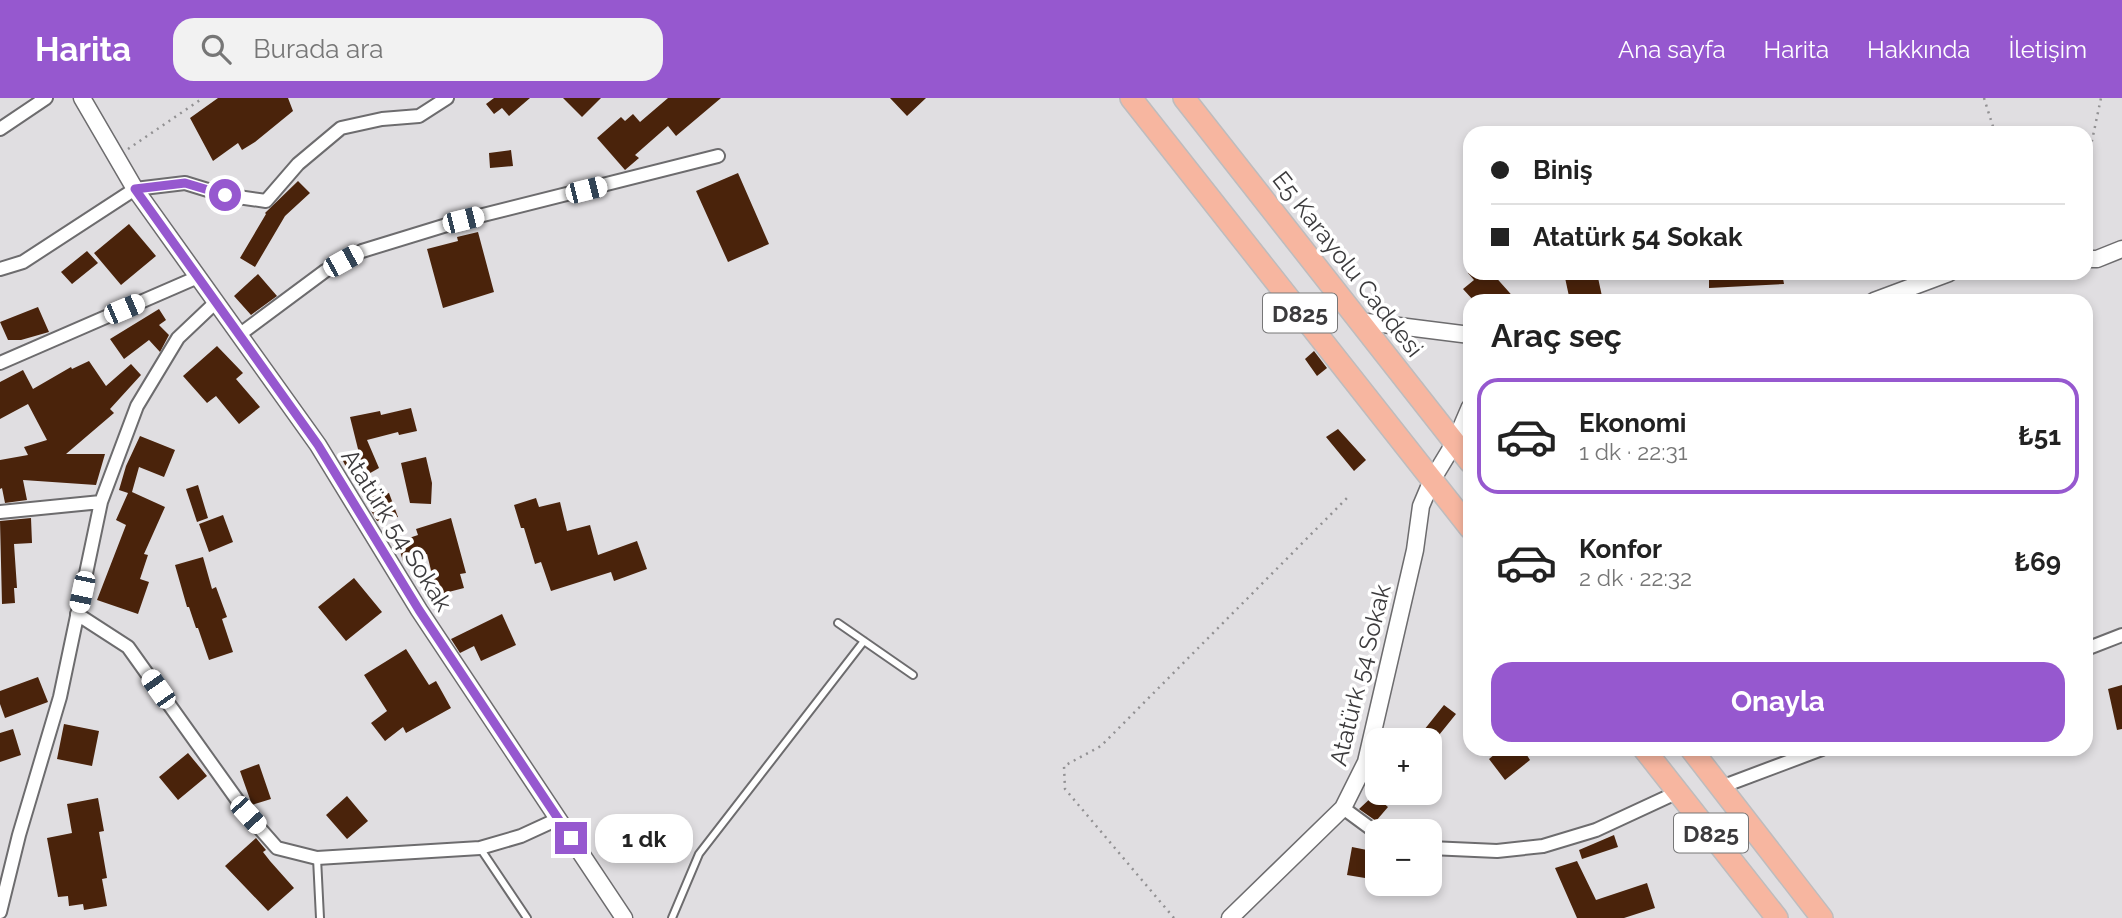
<!DOCTYPE html>
<html lang="tr">
<meta charset="utf-8">
<style>
:root{--surface:#fff;--page:#f2f2f2;--text:#222;--muted:#767676;--line:#e0e0e0;--accent:#9658cf}
body{margin:0;font-family:Raleway,sans-serif;background:var(--page);color:var(--text);height:100vh;display:flex;flex-direction:column;font-size:26px;white-space:nowrap}
*{box-sizing:border-box;margin:0}
p{font-size:23px;color:var(--muted)}
.icon{flex:none;width:38px;height:38px;fill:none;stroke:currentColor;stroke-width:2;stroke-linecap:round;stroke-linejoin:round}
.map{position:relative;flex:1;overflow:hidden}
.drawer{position:absolute;left:1463px;top:196px;width:630px;height:462px;display:flex;flex-direction:column;background:var(--surface);border-radius:21px;box-shadow:0 4px 10px #0003}
.drawer>*{flex:none}
.top-card{position:absolute;left:1463px;top:28px;width:630px;height:154px;border-radius:21px;box-shadow:0 4px 10px #0003;display:grid;align-content:center;height:154px;padding:0 28px;background:var(--surface)}
.fabs{position:absolute;left:1365px;top:630px;display:grid;gap:14px}
.fabs a{display:grid;place-items:center;width:77px;height:77px;border-radius:14px;background:var(--surface);box-shadow:0 4px 10px #0003;font-size:35px}
.end{position:absolute;width:32px;height:32px;margin:-16px;border:9px solid #9658cf;background:#fff;box-shadow:0 0 0 4px #fff}
.from{border-radius:50%}
.bubble{position:absolute;height:49px;border-radius:21px;background:var(--surface);box-shadow:0 4px 10px #0003;font-size:23px;font-weight:700;line-height:49px;text-align:center}
.car{position:absolute;width:21px;height:42px;margin:-21px -10px;border-radius:9px;box-shadow:0 0 5px 2px #0007;background:linear-gradient(#fff 24%,#345 0 40%,#fff 0 76%,#345 0 86%,#fff 0)}
.top-card b{display:flex;align-items:center;gap:24px;height:66px;font-size:26px}
.top-card b+b{border-top:2px solid var(--line)}
.top-card i{width:18px;height:18px;background:var(--text)}
ul{padding:0;list-style:none}
li{display:flex;align-items:center;gap:21px;height:116px;margin:0 14px 10px;padding:0 14px;border:4px solid transparent;border-radius:21px}
li div{flex:1}
li b{display:block;font-size:26px}
li em{font-style:normal;font-weight:700}
li.selected{border-color:var(--accent)}
li>.icon{width:63px;height:63px;stroke-width:1.5}
h2{padding:0 28px;font-size:32px;line-height:84px}
.action{display:flex;gap:14px;margin-top:auto;padding:14px 28px}
.action a{flex:1;height:80px;border-radius:21px;background:var(--accent);color:#fff;font-size:28px;font-weight:700;line-height:80px;text-align:center}
header{display:flex;align-items:center;gap:42px;box-sizing:border-box;height:98px;padding:0 35px;background:var(--accent);color:#fff}
header strong{font-size:33px}
nav{display:flex;gap:38px;margin-inline-start:auto;font-size:24px}
.search{width:490px;height:63px;background:var(--page);display:flex;align-items:center;gap:18px;box-sizing:border-box;padding:0 24px;border-radius:21px;color:var(--muted);font-size:26px}
.map>svg:first-child{display:block}
.building{fill:#4a230b}
.lines{fill:none;stroke-linecap:round;stroke-linejoin:round}
.service-casing{stroke:#6d6c6e;stroke-width:10}
.minor-casing{stroke:#6d6c6e;stroke-width:16}
.tertiary-casing{stroke:#6d6c6e;stroke-width:19}
.trunk-casing{stroke:#bdbcbd;stroke-width:24}
.path{stroke:#929193;stroke-width:2.5;stroke-dasharray:2 5;stroke-linecap:butt}
.service{stroke:#fff;stroke-width:6}
.minor{stroke:#fff;stroke-width:12}
.tertiary{stroke:#fff;stroke-width:16}
.trunk{stroke:#f7b6a0;stroke-width:21}
.route{stroke:#9658cf;stroke-width:9}
.labels{text-anchor:middle;dominant-baseline:central;stroke-width:7;stroke-linejoin:round;paint-order:stroke}
.shield{fill:#fff;stroke:#767677;stroke-width:2}
.shield-label{font-size:23px;font-weight:bold;fill:#3c3b3d}
.street-label{font-size:24px;fill:#3c3b3d;stroke:#fff}
</style>
<header>
<strong>Harita</strong>
<div class="search"><svg class="icon" aria-label="search" viewBox="0 0 24 24"><circle cx="10" cy="10" r="6"/><path d="M15 15l6 6"/></svg>Burada ara</div>
<nav><a>Ana sayfa</a><a>Harita</a><a>Hakkında</a><a>İletişim</a></nav>
</header>
<div class="map">
<svg width="2122" height="820" viewBox="0 0 2122 820">
<rect width="100%" height="100%" fill="#e0dee1"/>
<!-- building -->
<path class="building" d="M218,0H288L293,13L255,44L242,52L238,45L213,63L190,20Z
M494,0H530L509,18L502,10L494,16L486,6Z
M563,0H601L582,19Z
M668,0H721L676,38L668,28L635,57L639,60L625,72L597,40L621,19L625,23L633,16L640,24Z
M890,0H926L907,18Z
M511,52L513,68L490,70L489,55Z
M738,75L769,146L728,164L696,93Z
M298,83L310,95L285,118L255,169L240,160L266,116L265,115Z
M129,126L156,158L121,187L94,155Z
M478,134L494,194L443,210L427,151L458,143L457,139Z
M87,153L98,165L72,186L61,174Z
M1468,175H1492L1517,203H1474L1463,191L1474,182Z
M1564,175H1597L1603,203H1570Z
M1709,175H1782L1784,186L1709,190Z
M258,176L277,198L251,217L234,198Z
M38,209L49,234L21,242H8L0,224Z
M159,211L166,222L159,227L169,237L160,254L149,242L124,261L110,241Z
M217,248L243,275L236,281L260,309L239,326L216,298L207,305L183,278Z
M1314,253L1327,270L1317,278L1305,261Z
M89,263L106,288L131,266L141,277L110,311L114,315L66,356H105L96,387L23,382L27,402L5,405L2,390L0,391V362L28,357L24,349L47,342L28,306L0,321V284L23,272L33,291L71,269L72,271Z
M411,310L417,333L399,337L398,334L367,342L379,370L365,378L352,381L342,361L359,355L350,319L380,313L381,317Z
M1338,331L1366,362L1354,373L1326,339Z
M140,338L175,352L164,379L139,369L132,394L165,409L144,456L148,457L140,481L149,484L138,516L97,502L126,427L116,422L128,395L119,392L126,368Z
M426,359L432,385L431,406L410,405L401,365Z
M198,387L208,420L197,424L186,391Z
M389,395L398,419L377,423L370,411L367,399Z
M536,400L539,409L560,404L567,433L590,427L598,457L637,443L647,471L614,483L611,474L551,493L541,464L535,466L524,430H521L514,407Z
M223,417L233,444L209,454L199,426Z
M31,420L32,445L14,446L17,490H14L15,505L2,506L0,423Z
M451,420L466,475L460,476L464,490L437,497L427,456L403,463L397,444L418,437L416,431Z
M203,459L212,491L216,489L227,519L222,521L233,554L209,562L198,530H196L189,509H187L175,467Z
M354,480L382,514L346,543L318,509Z
M502,516L516,547L481,563L474,548L460,555L451,541Z
M406,551L429,587L436,583L451,610L406,635L403,629L385,643L371,625L387,613L364,577Z
M38,579L48,604L5,620L0,606V593Z
M2122,587V631L2117,632L2108,591Z
M1444,607L1456,616L1435,642H1416Z
M64,626L99,633L92,668L57,661Z
M13,631L21,657L0,664V635Z
M1501,651H1523L1530,662L1505,682L1489,661Z
M188,655L207,678L178,702L159,679Z
M259,666L271,701L252,707L240,673Z
M1374,697L1388,709L1376,723L1359,711Z
M347,698L368,723L347,741L326,717Z
M98,700L104,733L99,734L107,780L102,781L107,808L84,812L83,806L69,808L68,798L58,799L47,740L72,735L67,706Z
M1614,737L1618,749L1582,761L1579,752Z
M256,740L266,752L263,754L270,763L294,790L268,813L225,768Z
M1352,749L1377,754V782L1347,777Z
M1577,763L1596,802L1647,785L1655,810L1624,820H1577L1555,770Z"/>
<g class="lines">
<defs>
<path id="service" d="M838,525L913,577
M480,750L527,820
M317,760L320,820
M672,820L699,756L864,543"/>
<path id="minor" d="M0,31L46,0
M0,171L23,164L135,91L185,85L224,97L266,103L298,66L341,30L382,21L419,18L447,0
M239,237L325,173L362,153L463,122L718,58
M0,265L198,179
M0,414L101,404
M77,516L128,549L248,717L277,750L317,760L480,750L521,738L558,721
M2086,551L2122,537
M1721,689L1822,651
M1343,710L1377,735
M1430,750L1497,753L1543,748L1596,732L1678,694
M0,814L19,737L60,599L101,404L137,308L178,240L216,204"/>
<path id="tertiary" d="M82,0L135,91L318,347L419,512L624,820
M2086,161H2097L2122,151
M1874,203L1949,175
M1359,223L1470,237
M1230,820L1343,710L1366,664L1415,452L1421,408L1432,382L1455,344L1470,309"/>
<path id="trunk" d="M1131,0L1470,430
M1184,0L1470,364
M1644,651L1777,820
M1691,651L1822,820"/>
</defs>
<!-- service casing -->
<use href="#service" class="service-casing"/>
<!-- minor casing -->
<use href="#minor" class="minor-casing"/>
<!-- tertiary casing -->
<use href="#tertiary" class="tertiary-casing"/>
<!-- trunk casing -->
<use href="#trunk" class="trunk-casing"/>
<!-- path -->
<path class="path" d="M1984,0L1995,35
M128,51L203,0
M2086,71L2101,0
M1174,820L1065,691L1064,668L1101,648L1348,399"/>
<!-- service -->
<use href="#service" class="service"/>
<!-- minor -->
<use href="#minor" class="minor"/>
<!-- tertiary -->
<use href="#tertiary" class="tertiary"/>
<!-- trunk -->
<use href="#trunk" class="trunk"/>
</g>
<g class="lines">
<!-- route -->
<path class="route" d="M225,97L185,85L135,91L318,347L419,512L571,740"/>
</g>
<g class="labels">
<!-- shield labels -->
<g class="shield">
<rect x="1263" y="195.5" width="74" height="39" rx="5"/>
<rect x="1674" y="715.5" width="74" height="39" rx="5"/>
</g>
<g class="shield-label">
<text x="1300" y="215">D825</text>
<text x="1711" y="735">D825</text>
</g>
<!-- street labels -->
<g class="street-label">
<text transform="translate(1348 166) rotate(52)">E5 Karayolu Caddesi</text>
<text transform="translate(397 432) rotate(58)">Atatürk 54 Sokak</text>
<text transform="translate(1360 577) rotate(-76)">Atatürk 54 Sokak</text>
</g>
</g>
</svg>
<div class="fabs">
<a>+</a>
<a>−</a>
</div>
<i class="end from" style="left:225px;top:97px"></i>
<i class="end" style="left:571px;top:740px"></i>
<div class="bubble" style="left:595px;top:716px;width:98px">1 dk</div>
<i class="car" style="left:586px;top:92px;rotate:76deg"></i>
<i class="car" style="left:463px;top:122px;rotate:76deg"></i>
<i class="car" style="left:343px;top:163px;rotate:61deg"></i>
<i class="car" style="left:124px;top:211px;rotate:67deg"></i>
<i class="car" style="left:82px;top:494px;rotate:192deg"></i>
<i class="car" style="left:158px;top:591px;rotate:325deg"></i>
<i class="car" style="left:248px;top:717px;rotate:138deg"></i>
<div class="top-card">
<b><i class="from"></i>Biniş</b>
<b><i></i>Atatürk 54 Sokak</b>
</div>
<section class="drawer">
<h2>Araç seç</h2>
<ul>
<li class="selected"><svg class="icon" aria-label="car" viewBox="0 0 24 24"><path d="M5 17H2v-5l4-1 3-4h7l3 4 3 1v5h-3M9 17h6M6 11h13"/><circle cx="7" cy="17" r="2"/><circle cx="17" cy="17" r="2"/></svg><div><b>Ekonomi</b><p>1 dk · 22:31</p></div><em>₺51</em></li>
<li><svg class="icon" aria-label="car" viewBox="0 0 24 24"><path d="M5 17H2v-5l4-1 3-4h7l3 4 3 1v5h-3M9 17h6M6 11h13"/><circle cx="7" cy="17" r="2"/><circle cx="17" cy="17" r="2"/></svg><div><b>Konfor</b><p>2 dk · 22:32</p></div><em>₺69</em></li>
</ul>
<div class="action"><a>Onayla</a></div>
</section>
</div>
